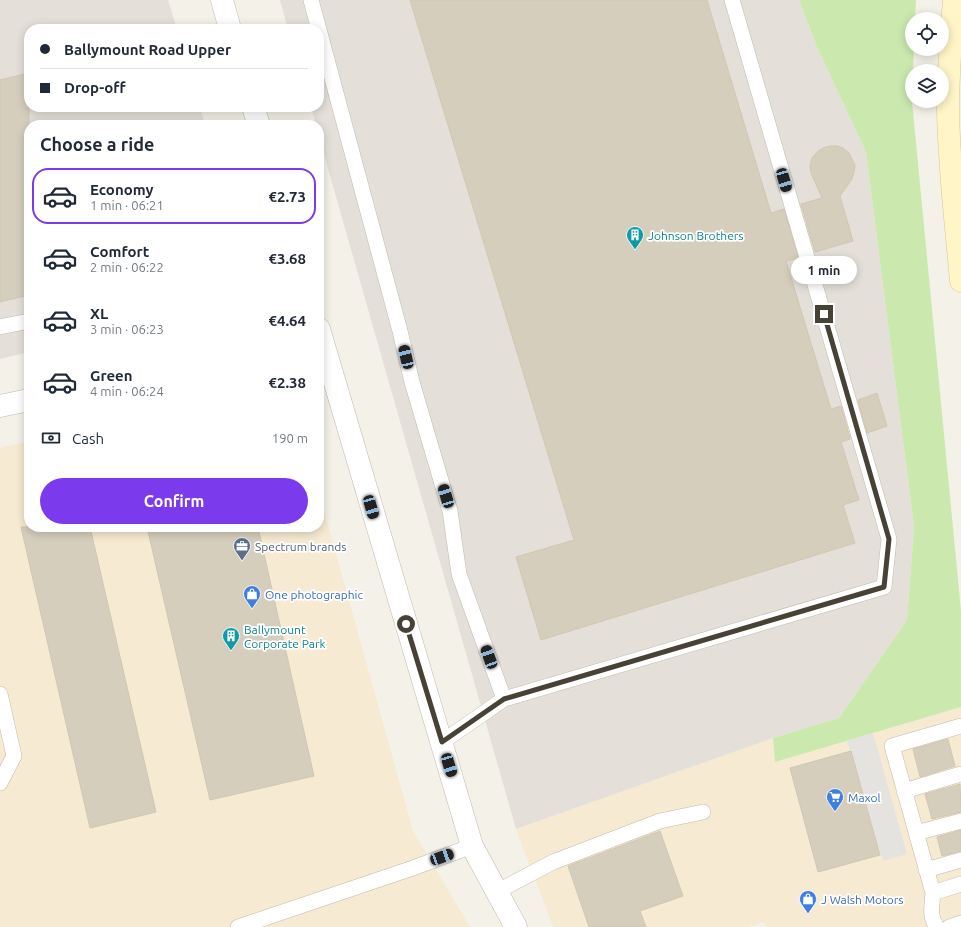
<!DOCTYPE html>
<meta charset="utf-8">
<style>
:root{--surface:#fff;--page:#f2f2f3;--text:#1f2937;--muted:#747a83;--line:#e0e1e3;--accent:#7c3aed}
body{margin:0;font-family:Ubuntu,sans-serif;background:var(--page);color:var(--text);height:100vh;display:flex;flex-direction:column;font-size:15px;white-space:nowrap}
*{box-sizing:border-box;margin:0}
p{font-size:13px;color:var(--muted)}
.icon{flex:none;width:22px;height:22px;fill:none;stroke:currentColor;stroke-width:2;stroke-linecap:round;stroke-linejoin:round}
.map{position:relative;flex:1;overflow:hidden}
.panel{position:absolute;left:24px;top:120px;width:300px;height:412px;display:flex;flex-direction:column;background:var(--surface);border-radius:16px;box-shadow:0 2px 10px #0003}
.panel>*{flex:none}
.guide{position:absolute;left:24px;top:24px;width:300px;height:88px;border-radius:16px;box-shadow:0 2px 10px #0003;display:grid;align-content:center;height:88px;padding:0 16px;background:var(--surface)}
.buttons{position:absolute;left:905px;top:12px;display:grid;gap:8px}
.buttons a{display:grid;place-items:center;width:44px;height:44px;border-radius:50%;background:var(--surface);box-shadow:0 2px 10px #0003;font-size:20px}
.end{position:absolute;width:18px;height:18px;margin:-9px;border:5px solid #484236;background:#fff;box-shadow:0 0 0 2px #fff}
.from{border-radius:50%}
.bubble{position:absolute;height:28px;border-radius:14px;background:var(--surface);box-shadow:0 2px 10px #0003;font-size:13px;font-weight:700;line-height:28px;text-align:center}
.car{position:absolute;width:12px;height:24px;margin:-12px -6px;border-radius:5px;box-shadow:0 0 3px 1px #0007;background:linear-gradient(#222 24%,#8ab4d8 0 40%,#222 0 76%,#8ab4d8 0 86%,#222 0)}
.guide b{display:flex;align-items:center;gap:14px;height:38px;font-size:15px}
.guide b+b{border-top:1px solid var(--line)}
.guide i{width:10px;height:10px;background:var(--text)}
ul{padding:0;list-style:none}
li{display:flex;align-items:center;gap:12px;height:56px;margin:0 8px 6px;padding:0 8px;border:2px solid transparent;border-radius:16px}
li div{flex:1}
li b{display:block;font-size:15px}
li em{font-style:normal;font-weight:700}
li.on{border-color:var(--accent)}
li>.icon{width:36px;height:36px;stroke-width:1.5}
h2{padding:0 16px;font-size:18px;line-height:48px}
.pay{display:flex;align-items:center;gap:10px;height:44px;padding:0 16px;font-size:15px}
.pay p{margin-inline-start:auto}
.button{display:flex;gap:8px;margin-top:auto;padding:8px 16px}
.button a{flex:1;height:46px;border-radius:24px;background:var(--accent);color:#fff;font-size:16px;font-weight:700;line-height:46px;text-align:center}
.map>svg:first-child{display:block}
.commercial{fill:#f6ead2}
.industrial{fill:#e4e0d9}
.green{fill:#cbe9af}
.parking{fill:#e5e3e0}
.building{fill:#d6cebd;stroke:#d1c6b0}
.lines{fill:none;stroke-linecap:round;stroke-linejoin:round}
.service-casing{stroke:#c0baaa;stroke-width:16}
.tertiary-casing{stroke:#c0baaa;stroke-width:23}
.secondary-casing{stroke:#d5c896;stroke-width:23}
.service{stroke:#fff;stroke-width:15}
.tertiary{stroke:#fff;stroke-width:22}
.secondary{stroke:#fff5c7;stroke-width:22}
.route{stroke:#484236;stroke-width:5}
.labels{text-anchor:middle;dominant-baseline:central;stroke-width:3.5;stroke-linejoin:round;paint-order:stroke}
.culture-label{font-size:12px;fill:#0d838f;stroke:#fff;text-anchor:start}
.service-label{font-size:12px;fill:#4e5e75;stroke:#fff;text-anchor:start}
.shop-label{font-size:12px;fill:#366cbe;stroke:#fff;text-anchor:start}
</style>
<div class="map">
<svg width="961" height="927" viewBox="0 0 961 927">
<rect width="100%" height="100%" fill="#f4f1e8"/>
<!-- commercial -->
<path class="commercial" d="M29,441V527H319V492L413,831L470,927H0V448Z
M961,707V927H766L764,922L749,927H553L516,829L773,738L775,762Z"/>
<!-- industrial -->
<path class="industrial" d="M0,0H168L177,29H29V107H200L205,125H29V352L0,359Z
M280,0H799L817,47L866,152L914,527L907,620L839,718L773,738L516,829L319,137V125H316L311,107H319V29H288Z"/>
<!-- green -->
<path class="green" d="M799,0H916L915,19H912V49H914L913,71H912V101L961,611V707L775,762L773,738L839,718L907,620L914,527L866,152L817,47Z"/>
<!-- parking -->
<path class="parking" d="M873,733L907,854L883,861L847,741Z"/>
<!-- building -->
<path class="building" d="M410,0H707L771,213L784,209L798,258L786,261L831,409L841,406L850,439L841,442L859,500L843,505L855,543L541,640L516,557L574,540Z
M29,73V295L0,302V80Z
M830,146H837L843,148L849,153L855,165L854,172L852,179L840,196L853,241L815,252L801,204L822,198L811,173L810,166L812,158L817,152L823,148Z
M877,393L887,426L867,433L858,400Z
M21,527H90L156,812L90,828Z
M147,527H258L314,776L210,800Z
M948,739L955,766L920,777L913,749Z
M851,751L880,855L818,872L790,768Z
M960,784L961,812L932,819L925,794Z
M961,830V851L942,856L937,837Z
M660,831L683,896L640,911L646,927H589L568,866Z"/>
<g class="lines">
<defs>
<path id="service" d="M311,0L400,331L412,382L450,511L459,574L504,699
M0,327L29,321
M0,694L14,756L0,783
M961,726L892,746L933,893L961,884
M442,742L504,699L884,587L889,539L732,0
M904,791L961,774
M916,833L961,821
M926,870L961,860
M498,891L553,862L660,821L703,812
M933,893C932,905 929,918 937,927
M238,927L413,868L472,846
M949,927L961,923"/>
<path id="tertiary" d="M222,0L230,29
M253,107L259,125
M319,329L472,846L516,927
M0,406L29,400"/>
<path id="secondary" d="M954,0C951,37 948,73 948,110C949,167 956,224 961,281"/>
</defs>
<!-- service casing -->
<use href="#service" class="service-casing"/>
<!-- tertiary casing -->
<use href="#tertiary" class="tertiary-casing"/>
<!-- secondary casing -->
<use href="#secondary" class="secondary-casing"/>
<!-- service -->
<use href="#service" class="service"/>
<!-- tertiary -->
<use href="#tertiary" class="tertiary"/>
<!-- secondary -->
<use href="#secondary" class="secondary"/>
</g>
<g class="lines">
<!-- route -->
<path class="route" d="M406,624L442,742L504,699L884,587L889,539L824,314"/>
</g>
<!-- icons -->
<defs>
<symbol id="building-pin" viewBox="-11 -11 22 30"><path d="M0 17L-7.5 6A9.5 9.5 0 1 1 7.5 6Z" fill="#0f9aa8" stroke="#fff"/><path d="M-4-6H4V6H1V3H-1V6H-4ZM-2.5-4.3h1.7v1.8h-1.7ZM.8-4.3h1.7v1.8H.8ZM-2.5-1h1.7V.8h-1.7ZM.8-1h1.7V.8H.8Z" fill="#fff"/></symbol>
<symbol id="office-pin" viewBox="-11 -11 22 30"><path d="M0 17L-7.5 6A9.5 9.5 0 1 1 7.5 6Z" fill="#5c6f8a" stroke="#fff"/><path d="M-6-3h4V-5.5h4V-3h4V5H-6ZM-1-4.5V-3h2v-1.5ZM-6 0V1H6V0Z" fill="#fff"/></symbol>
<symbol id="shop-pin" viewBox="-11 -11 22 30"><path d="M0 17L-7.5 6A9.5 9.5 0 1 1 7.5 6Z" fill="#3f7fe0" stroke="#fff"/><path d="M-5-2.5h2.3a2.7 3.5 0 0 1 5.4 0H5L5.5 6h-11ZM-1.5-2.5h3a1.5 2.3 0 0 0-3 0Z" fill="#fff"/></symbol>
<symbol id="supermarket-pin" viewBox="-11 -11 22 30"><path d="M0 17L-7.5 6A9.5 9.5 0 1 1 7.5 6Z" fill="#3f7fe0" stroke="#fff"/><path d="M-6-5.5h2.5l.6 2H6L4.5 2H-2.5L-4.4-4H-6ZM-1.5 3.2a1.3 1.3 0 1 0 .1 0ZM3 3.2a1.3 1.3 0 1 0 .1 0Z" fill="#fff"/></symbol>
</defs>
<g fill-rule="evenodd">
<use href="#building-pin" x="625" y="225" width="20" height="27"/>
<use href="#office-pin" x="232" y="536" width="20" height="27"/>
<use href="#shop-pin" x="242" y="584" width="20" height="27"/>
<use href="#building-pin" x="221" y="626" width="20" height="27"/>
<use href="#supermarket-pin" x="825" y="787" width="20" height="27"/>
<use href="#shop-pin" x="798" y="889" width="20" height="27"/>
</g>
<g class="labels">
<!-- culture labels -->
<g class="culture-label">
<text x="648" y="235">Johnson Brothers</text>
<text x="244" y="629">Ballymount<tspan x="244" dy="14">Corporate Park</tspan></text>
</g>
<!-- service labels -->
<g class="service-label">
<text x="255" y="546">Spectrum brands</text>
</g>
<!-- shop labels -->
<g class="shop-label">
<text x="265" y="594">One photographic</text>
<text x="848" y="797">Maxol</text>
<text x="821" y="899">J Walsh Motors</text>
</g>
</g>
</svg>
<div class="buttons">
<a><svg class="icon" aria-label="locate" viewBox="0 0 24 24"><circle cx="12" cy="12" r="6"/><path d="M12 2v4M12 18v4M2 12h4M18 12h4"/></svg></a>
<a><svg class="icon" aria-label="layers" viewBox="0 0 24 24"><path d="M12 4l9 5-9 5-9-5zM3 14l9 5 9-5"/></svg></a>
</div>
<i class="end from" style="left:406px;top:624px"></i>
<i class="end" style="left:824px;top:314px"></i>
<div class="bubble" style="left:791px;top:256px;width:66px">1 min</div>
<i class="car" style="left:784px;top:180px;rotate:164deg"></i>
<i class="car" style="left:406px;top:357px;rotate:347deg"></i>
<i class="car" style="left:446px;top:496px;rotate:343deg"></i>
<i class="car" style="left:371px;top:507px;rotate:164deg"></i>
<i class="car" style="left:489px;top:657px;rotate:340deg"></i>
<i class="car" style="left:449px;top:765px;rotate:163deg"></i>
<i class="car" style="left:442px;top:857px;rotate:70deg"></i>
<div class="guide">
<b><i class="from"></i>Ballymount Road Upper</b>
<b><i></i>Drop-off</b>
</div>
<section class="panel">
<h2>Choose a ride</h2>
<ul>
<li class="on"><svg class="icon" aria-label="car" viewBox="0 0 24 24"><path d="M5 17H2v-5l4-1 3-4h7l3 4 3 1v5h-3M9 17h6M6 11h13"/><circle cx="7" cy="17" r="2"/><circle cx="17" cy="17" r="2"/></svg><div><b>Economy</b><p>1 min · 06:21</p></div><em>€2.73</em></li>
<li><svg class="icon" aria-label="car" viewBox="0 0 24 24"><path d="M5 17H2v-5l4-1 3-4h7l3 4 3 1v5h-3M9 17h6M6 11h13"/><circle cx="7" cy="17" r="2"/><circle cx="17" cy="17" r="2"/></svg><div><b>Comfort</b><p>2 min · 06:22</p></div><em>€3.68</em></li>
<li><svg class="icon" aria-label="car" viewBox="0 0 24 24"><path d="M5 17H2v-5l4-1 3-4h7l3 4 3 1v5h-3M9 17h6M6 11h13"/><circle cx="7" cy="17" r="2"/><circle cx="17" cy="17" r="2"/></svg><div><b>XL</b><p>3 min · 06:23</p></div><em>€4.64</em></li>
<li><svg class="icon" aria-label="car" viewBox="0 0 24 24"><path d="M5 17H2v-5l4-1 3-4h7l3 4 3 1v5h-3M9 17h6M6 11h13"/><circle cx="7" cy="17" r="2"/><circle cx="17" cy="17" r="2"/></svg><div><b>Green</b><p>4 min · 06:24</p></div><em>€2.38</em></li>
</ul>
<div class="pay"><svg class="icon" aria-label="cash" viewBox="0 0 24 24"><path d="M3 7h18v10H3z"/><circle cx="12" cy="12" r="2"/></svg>Cash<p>190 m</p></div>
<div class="button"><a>Confirm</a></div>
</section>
</div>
